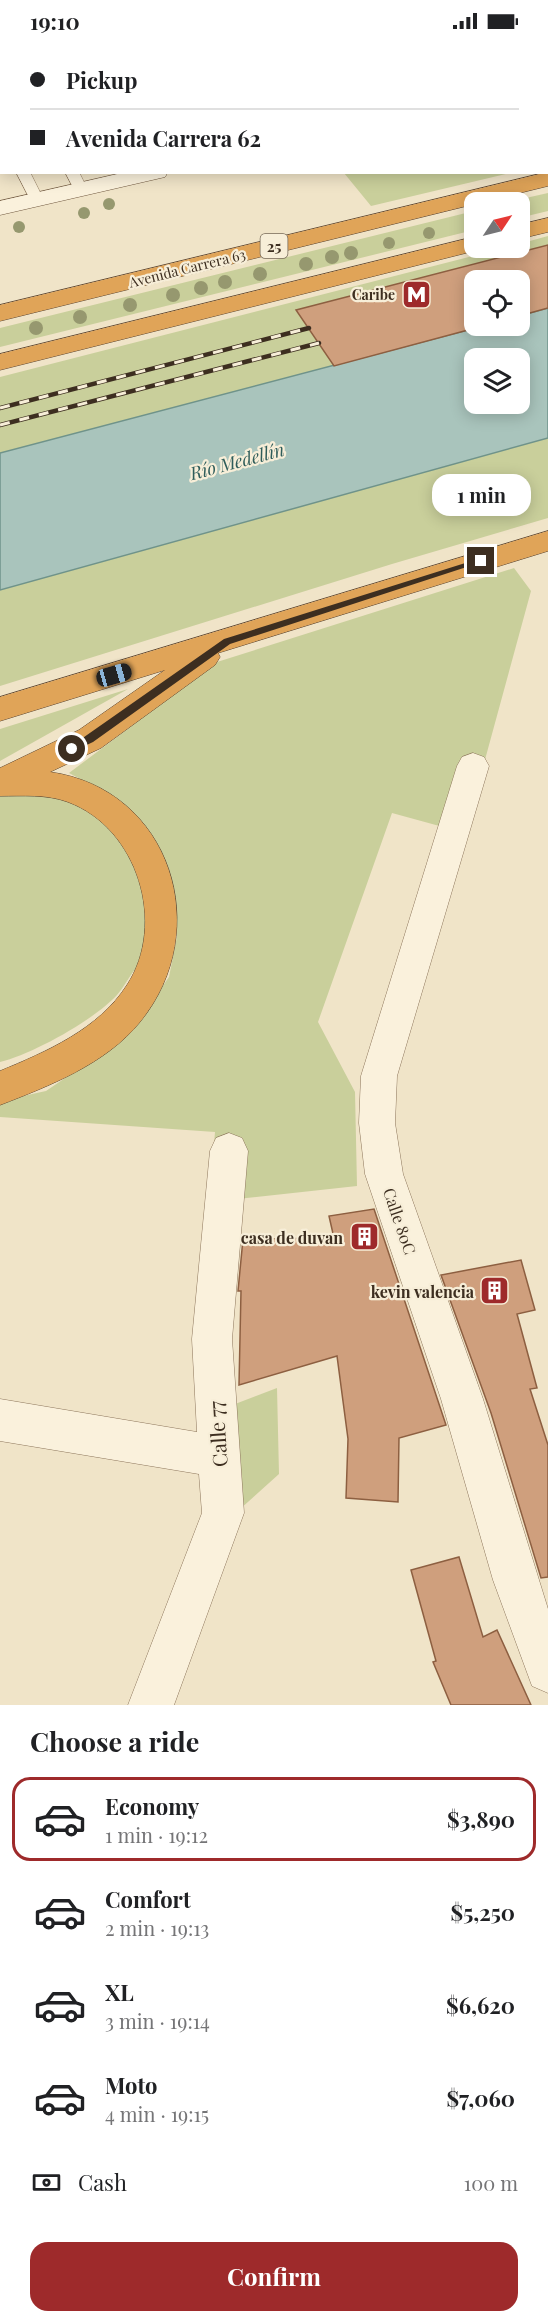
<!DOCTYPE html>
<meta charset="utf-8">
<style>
:root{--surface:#fff;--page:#f2f2f2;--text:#202124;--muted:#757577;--line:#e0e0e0;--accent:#9e2a2b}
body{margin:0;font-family:"Playfair Display",serif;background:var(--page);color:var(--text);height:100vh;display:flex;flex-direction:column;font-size:22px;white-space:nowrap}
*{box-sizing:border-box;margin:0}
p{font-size:20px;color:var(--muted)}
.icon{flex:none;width:33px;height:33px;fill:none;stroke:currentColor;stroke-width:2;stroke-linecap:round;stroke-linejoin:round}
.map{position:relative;height:1663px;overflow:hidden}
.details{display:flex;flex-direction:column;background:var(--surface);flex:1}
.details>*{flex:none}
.banner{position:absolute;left:0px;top:0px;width:549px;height:132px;box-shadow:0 3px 15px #0003;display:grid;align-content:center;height:132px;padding:0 30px;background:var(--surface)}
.needle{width:39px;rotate:55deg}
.controls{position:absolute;left:464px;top:150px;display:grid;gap:12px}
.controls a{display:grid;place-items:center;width:66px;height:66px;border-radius:12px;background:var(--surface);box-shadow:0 3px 15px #0003;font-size:30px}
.end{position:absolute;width:27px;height:27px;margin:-14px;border:8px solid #3d2e20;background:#fff;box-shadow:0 0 0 3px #fff}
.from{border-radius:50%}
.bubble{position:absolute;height:42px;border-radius:18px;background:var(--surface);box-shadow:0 3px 15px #0003;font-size:20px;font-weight:700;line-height:42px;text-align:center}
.car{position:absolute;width:18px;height:36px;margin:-18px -9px;border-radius:8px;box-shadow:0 0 4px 2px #0007;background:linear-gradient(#222 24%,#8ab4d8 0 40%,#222 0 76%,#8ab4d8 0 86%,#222 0)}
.banner b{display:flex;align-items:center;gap:21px;height:57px;font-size:22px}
.banner b+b{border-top:2px solid var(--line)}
.banner i{width:15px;height:15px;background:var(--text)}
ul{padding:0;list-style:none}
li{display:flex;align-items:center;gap:18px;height:84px;margin:0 12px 9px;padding:0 18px;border:3px solid transparent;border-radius:18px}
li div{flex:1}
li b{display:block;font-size:22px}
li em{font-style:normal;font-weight:700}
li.selected{border-color:var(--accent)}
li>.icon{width:54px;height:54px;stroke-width:1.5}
h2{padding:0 30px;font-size:27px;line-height:72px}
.pay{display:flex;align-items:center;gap:15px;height:66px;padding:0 30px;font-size:22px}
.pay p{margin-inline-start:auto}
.primary-button{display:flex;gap:12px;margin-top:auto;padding:12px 30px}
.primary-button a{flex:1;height:69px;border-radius:18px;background:var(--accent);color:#fff;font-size:24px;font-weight:700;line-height:69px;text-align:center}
.status{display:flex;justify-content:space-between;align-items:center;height:42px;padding:0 30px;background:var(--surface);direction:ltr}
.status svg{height:16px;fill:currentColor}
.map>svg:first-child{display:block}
.green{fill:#c9cf9b}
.water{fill:#a9c4bc;stroke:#6f938a;stroke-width:1.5;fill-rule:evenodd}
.building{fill:#cf9f7d;stroke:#8d5f41;stroke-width:1.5}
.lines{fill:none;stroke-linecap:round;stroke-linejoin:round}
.lane-casing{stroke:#8d765c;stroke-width:1}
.street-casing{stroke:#8d765c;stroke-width:1}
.secondary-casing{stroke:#6f573f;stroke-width:1}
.highway-casing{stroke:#5b4430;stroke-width:1}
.lane{fill:#faf1dc;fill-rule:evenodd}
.street{fill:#faf1dc;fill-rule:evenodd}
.secondary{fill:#faf1dc;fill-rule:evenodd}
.highway{fill:#e0a458;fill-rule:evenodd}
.rail-casing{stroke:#3d2e20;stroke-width:4.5}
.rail{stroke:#f7eed8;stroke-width:3;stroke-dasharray:10;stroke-linecap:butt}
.tree{fill:#96986f}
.route{fill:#3d2e20}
.labels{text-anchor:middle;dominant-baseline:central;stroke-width:4.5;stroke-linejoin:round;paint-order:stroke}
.far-street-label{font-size:14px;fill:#3d2e20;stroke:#f7eed8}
.far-poi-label{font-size:14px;font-weight:bold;fill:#3d2e20;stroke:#f7eed8;text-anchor:end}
.shield{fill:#f7eed8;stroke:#756857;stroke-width:1.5}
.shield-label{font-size:15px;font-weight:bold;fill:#3d2e20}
.street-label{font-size:16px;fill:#3d2e20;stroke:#f7eed8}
.poi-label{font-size:16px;font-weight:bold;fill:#3d2e20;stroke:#f7eed8;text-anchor:end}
.water-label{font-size:18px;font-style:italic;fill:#2f5d5a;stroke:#f7eed8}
.near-street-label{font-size:20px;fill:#3d2e20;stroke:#f7eed8}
</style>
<div class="status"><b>19:10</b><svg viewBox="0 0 49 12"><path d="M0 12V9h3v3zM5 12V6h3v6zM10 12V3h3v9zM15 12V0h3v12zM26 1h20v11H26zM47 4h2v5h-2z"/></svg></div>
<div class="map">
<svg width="548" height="1663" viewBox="0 0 548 1663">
<rect width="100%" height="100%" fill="#f0e4c8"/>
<!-- green -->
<path class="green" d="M344,131H510L371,164Z
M548,151V169L519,176V160H508Z
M474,169V188L0,305V286Z
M548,194V203L297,268L334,324L0,411V335L504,206H519V202Z
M548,396V476L392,522L0,644V548Z
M514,526L531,549L465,791L392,771L318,980L355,1050L357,1144L209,1160L215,1090L0,1075V1059L46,1049L127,994L169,935L177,894L168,846L141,792L108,752L69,731L217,620Z
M128,647L0,719V687Z
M0,752C17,752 38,749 55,753C120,767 159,849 145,911C143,918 137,925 133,930C128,937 123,946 117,953C94,978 33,1012 0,1020Z
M277,1346L279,1432L239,1468L222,1367Z"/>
<!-- water -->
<path class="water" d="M548,266V396L0,548V411L483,284H519V274ZM474,316H519V362H474Z"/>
<!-- building -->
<path class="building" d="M548,203V266L519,274V238H474V284H483L334,324L296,268Z
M374,1167L446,1383L399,1396L398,1460L346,1456L348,1397L337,1314L239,1343L241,1249H238L243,1197L334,1196L329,1174Z
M521,1218L535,1268L517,1272L537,1346L530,1347L548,1403V1535L541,1536L491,1371L441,1233Z
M459,1515L483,1595L497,1588L531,1663H451L433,1620L436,1619L411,1528Z"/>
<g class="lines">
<defs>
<path id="lane" d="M0,0H11L12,2H2V5Z
M28,0H41L27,2Z
M80,0H92L79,2Z
M122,0H140L121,2Z
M410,0H428L409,2Z
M502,0H514L515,2H502Z
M0,86H2V97H0Z
M16,130H30L44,158L42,161H32Z
M65,130H79L88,148L86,151H76Z"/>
<path id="street" d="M473,711L484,715L489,724L397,1034L395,1081L403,1132L483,1357L548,1567V1651L532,1644L493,1538L441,1357L365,1132L359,1081L361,1034L457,724L462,715Z
M229,1091L242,1096L248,1109L232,1297L244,1471L174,1663H128L202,1471L199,1432L0,1399V1357L197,1390L192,1297L210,1109L216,1096Z"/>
<path id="secondary" d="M126,130H168L165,135L0,173V159Z"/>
<path id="highway" d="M548,130V144L0,279V263Z
M548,176V190L519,197V183Z
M474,195V206L482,207L0,328V312Z
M548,489V509L218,611L220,615L215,623L101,706L50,730C171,747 215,888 140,980C106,1022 49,1044 0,1063V1029C46,1010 99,987 127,943C167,882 138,786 68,760C47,752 22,754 0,754V726L79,688L165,628L0,679V655Z"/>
</defs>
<!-- lane casing -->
<use href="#lane" class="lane-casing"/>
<!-- street casing -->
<use href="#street" class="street-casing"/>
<!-- secondary casing -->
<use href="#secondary" class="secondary-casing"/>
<!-- highway casing -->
<use href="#highway" class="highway-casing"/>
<!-- lane -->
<use href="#lane" class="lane"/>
<!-- street -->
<use href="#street" class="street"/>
<!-- secondary -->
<use href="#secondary" class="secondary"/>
<!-- highway -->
<use href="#highway" class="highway"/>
<defs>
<path id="rail" d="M0,366L309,286
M0,383L319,301"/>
</defs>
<!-- rail casing -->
<use href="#rail" class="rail-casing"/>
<!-- rail -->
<use href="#rail" class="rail"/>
</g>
<!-- trees -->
<g class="tree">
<circle cx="109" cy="162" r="6"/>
<circle cx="84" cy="171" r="6"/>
<circle cx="19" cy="185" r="6"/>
<circle cx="429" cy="191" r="6"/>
<circle cx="389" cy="201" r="6"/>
<circle cx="351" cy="211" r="7"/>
<circle cx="332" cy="215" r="7"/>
<circle cx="306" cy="222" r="7"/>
<circle cx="260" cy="232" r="7"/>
<circle cx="225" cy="240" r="7"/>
<circle cx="201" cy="246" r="7"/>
<circle cx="173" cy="253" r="7"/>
<circle cx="130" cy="263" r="7"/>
<circle cx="80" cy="275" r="7"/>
<circle cx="36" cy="286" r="7"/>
</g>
<!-- route -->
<path class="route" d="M478,517L485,519L230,602L93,700L72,710L67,707L224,597Z"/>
<!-- icons -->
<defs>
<symbol id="metro-square" viewBox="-11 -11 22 22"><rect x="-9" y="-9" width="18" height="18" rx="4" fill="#9e2a2b" stroke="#f7eed8"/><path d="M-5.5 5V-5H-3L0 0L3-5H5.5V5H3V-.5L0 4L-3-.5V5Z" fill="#fff"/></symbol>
<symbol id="building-square" viewBox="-11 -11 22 22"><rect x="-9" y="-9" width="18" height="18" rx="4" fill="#9e2a2b" stroke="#f7eed8"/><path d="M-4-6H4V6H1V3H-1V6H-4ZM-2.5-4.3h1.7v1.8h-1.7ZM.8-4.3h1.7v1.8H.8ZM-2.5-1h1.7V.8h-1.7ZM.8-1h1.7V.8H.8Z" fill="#fff"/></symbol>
</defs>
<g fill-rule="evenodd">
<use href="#metro-square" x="400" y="236" width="33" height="33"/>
<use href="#building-square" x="348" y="1178" width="33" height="33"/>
<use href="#building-square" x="478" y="1232" width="33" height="33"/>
</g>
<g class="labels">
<!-- far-street labels -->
<g class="far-street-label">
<text transform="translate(187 226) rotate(-14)">Avenida Carrera 63</text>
</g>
<!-- far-poi labels -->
<g class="far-poi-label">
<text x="395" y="252">Caribe</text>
</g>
<!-- shield labels -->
<rect class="shield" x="260.5" y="192" width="27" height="24" rx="4.5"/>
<g class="shield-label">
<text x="274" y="204">25</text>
</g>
<!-- street labels -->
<g class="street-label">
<text transform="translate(400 1179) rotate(71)">Calle 80C</text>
</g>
<!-- poi labels -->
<g class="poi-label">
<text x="343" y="1195">casa de duvan</text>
<text x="474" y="1249">kevin valencia</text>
</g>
<!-- water labels -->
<g class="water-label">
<text transform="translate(237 419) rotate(-15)">Río Medellín</text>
</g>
<!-- near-street labels -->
<g class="near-street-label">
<text transform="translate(217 1392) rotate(-94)">Calle 77</text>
</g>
</g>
</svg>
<div class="controls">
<a><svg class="needle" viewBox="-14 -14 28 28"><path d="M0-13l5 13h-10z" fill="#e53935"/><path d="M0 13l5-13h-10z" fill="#757577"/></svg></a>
<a><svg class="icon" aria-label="locate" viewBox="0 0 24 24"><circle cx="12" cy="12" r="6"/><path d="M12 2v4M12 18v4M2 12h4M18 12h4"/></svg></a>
<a><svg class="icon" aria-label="layers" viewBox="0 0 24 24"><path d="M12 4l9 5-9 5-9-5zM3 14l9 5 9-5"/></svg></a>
</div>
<i class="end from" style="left:72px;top:707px"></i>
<i class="end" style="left:481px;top:519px"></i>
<div class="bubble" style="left:432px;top:432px;width:99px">1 min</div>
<i class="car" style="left:114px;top:633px;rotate:74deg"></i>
<div class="banner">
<b><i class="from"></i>Pickup</b>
<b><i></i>Avenida Carrera 62</b>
</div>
</div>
<section class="details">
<h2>Choose a ride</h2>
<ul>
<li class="selected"><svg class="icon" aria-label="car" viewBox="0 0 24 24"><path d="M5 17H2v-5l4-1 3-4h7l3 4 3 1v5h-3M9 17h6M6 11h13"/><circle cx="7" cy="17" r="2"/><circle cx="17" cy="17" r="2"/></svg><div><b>Economy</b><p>1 min · 19:12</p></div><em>$3,890</em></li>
<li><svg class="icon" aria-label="car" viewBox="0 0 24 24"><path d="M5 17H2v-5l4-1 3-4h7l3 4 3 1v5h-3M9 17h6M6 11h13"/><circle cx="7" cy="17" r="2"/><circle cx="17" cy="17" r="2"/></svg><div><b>Comfort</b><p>2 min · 19:13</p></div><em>$5,250</em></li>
<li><svg class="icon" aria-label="car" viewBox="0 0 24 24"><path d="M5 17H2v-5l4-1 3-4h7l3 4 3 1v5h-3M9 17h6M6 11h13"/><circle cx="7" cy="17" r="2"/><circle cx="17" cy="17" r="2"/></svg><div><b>XL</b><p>3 min · 19:14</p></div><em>$6,620</em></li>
<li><svg class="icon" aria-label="car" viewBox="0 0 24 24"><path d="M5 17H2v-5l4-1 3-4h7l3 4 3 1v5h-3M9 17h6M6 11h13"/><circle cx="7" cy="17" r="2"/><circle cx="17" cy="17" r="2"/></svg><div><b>Moto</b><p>4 min · 19:15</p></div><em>$7,060</em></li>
</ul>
<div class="pay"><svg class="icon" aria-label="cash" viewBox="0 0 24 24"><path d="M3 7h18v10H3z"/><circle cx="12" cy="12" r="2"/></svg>Cash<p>100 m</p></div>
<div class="primary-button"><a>Confirm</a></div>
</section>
